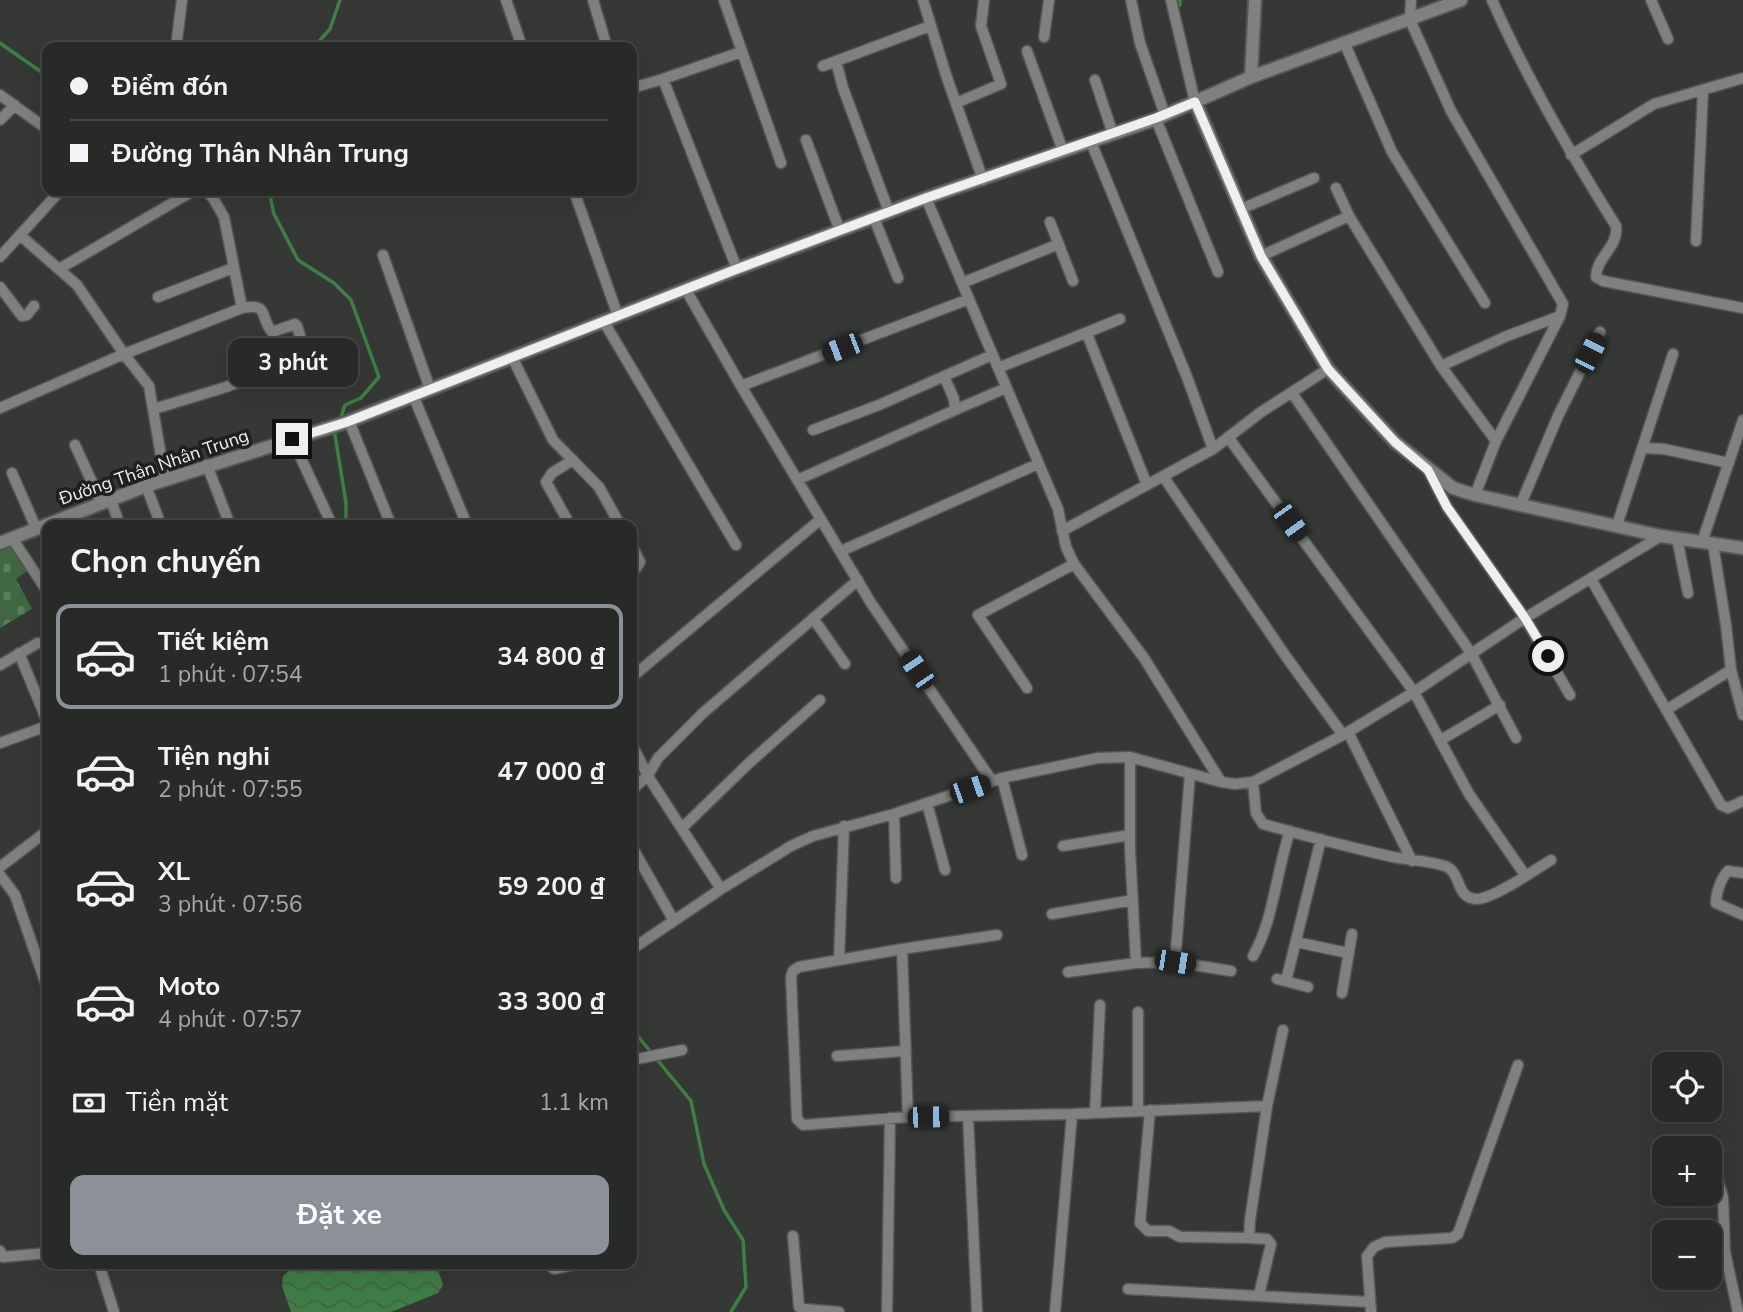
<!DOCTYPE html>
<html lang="vi">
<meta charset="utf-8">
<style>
:root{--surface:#282a28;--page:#343634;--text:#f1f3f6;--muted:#a5a7a8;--line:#444645;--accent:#8c9099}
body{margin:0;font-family:"Nunito Sans",sans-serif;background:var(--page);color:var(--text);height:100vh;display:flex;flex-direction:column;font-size:26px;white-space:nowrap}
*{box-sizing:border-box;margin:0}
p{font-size:23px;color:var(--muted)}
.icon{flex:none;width:38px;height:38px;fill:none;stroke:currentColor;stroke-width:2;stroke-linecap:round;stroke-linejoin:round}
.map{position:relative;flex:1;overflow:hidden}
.panel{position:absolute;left:42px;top:520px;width:595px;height:749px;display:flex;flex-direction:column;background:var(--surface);border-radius:14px;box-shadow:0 7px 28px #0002,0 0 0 2px var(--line)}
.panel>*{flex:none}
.hud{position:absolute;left:42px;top:42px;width:595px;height:154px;border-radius:14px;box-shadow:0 7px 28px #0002,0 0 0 2px var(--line);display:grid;align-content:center;height:154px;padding:0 28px;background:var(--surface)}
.tools{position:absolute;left:1652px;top:1052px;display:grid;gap:14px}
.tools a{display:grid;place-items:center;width:70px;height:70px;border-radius:14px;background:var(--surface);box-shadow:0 7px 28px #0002,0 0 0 2px var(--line);font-size:35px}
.end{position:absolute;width:32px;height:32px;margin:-16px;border:9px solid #eef0ee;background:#111;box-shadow:0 0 0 4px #111}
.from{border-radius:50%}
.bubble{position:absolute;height:49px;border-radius:14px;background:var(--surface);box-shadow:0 7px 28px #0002,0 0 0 2px var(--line);font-size:23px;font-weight:700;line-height:49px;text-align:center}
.car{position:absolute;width:21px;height:42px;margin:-21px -10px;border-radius:9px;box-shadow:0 0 5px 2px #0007;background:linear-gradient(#222 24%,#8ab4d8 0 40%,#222 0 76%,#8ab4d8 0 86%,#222 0)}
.hud b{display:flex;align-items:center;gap:24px;height:66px;font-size:26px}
.hud b+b{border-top:2px solid var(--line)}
.hud i{width:18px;height:18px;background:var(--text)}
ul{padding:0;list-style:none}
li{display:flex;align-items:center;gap:21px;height:105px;margin:0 14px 10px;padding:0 14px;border:4px solid transparent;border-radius:14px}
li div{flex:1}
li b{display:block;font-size:26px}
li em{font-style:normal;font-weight:700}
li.on{border-color:var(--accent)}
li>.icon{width:63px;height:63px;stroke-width:1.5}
h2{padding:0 28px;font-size:32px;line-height:84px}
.pay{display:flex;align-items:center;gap:18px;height:77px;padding:0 28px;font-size:26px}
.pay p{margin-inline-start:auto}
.action{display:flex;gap:14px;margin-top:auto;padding:14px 28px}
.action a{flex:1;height:80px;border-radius:14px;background:var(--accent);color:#fff;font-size:28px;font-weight:700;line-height:80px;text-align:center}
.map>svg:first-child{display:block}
.cemetery{fill:url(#cemetery-stones)}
.water{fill:url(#water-waves)}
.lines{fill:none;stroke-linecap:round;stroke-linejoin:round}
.stream{stroke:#3f7e46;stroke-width:3.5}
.minor-casing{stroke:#535653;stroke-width:13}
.tertiary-casing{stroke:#535653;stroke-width:16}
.minor{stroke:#7e817e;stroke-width:10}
.tertiary{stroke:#7e817e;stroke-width:12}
.route{stroke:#eef0ee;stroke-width:9}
.labels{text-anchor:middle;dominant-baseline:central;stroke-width:7;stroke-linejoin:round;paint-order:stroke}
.street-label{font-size:18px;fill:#eef0ee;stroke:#1e1f1e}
</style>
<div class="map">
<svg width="1743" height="1312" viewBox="0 0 1743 1312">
<defs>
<pattern id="cemetery-stones" width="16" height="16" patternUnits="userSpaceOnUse" patternTransform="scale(1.75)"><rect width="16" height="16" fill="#3f6842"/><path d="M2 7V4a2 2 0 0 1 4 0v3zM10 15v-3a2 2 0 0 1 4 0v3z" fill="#5b7e5e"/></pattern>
<pattern id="water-waves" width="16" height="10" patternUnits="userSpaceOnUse" patternTransform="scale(1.75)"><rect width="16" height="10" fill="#3f7e46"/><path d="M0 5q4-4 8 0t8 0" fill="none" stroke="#436346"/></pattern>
</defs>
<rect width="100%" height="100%" fill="#363836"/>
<!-- cemetery -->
<path class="cemetery" d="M11,545L30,569L16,579L32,609L0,628V549Z"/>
<!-- water -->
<path class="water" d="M307,1264H436L443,1285L438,1293L391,1312H291L282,1286L283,1276L291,1269Z"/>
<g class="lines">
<!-- stream -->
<path class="stream" d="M1180,5V0
M0,43L47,76
M314,47L330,29L340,0
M269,191L274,214L298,260L334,283L351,300L379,377L361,398L345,405L340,420
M336,430L335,435L346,503V525
M632,1029L691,1101L704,1164L724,1210L743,1240L746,1287L731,1312"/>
<defs>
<path id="minor" d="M506,0L522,47
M593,0L607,47
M724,0L781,163
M923,0L946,75L983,180
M1131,0L1140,43L1165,115
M1171,0L1195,102
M1411,0L1410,20L1451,111L1563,304L1560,316L1496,441L1475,495
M1492,0C1527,79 1570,153 1616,226C1619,247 1596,257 1596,277L1603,281L1743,308
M1651,0L1668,39
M1044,37L1049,0
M1344,42L1392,152L1485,303
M176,47L182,0
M1027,51L1063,151
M836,61L843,88L889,212
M823,66L930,26
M663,79L737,269
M1095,80L1113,134
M632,88L663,79L741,52
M0,95L47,129
M956,103L1001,84L981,26L984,0
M1156,119L1218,272
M0,120L15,105
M806,140L840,231
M1091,142L1187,377L1213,449
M1571,155L1654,104L1743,78
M1336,188L1349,216L1441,366L1496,441
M206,191L213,198L224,217L242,308
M574,191L618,316
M926,198L1058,509L1066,547L1074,564L1144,658L1221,782
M1241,209L1314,178
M874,218L898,278
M1050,222L1073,281
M21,236L77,285L124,354L149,386L165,479
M1696,241L1703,90
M383,255L430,389
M1261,256L1349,216
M0,257L60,191
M59,269L193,191
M962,283L1059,244
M0,287L22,316L27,315L34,306
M686,290L741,386L871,603L992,781
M158,297L233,268
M604,322L736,545
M1087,334L1147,485
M512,357L553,440L599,487L620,525
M1441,366L1507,336L1560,316
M998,368L1120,319
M741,386L969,299
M1292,393L1471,653L1516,738
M413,395L467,525
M0,408L124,354L242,308C270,303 259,316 272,332L295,324L297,326L304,349L301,359L226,387L154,409
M955,410L1006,388
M349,421L391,525
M813,430L879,405L992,355
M1228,437L1414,692L1469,794L1525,875
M292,439L332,525
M75,445L101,502
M1642,448L1664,449L1729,463
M207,465L230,525
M1428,470L1447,507L1525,618L1570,695
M12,473L36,528
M1163,476L1287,658L1343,735
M797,480L955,410L954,399L944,376
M146,486L161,525
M110,498L120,525
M1520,506L1558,416L1600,332
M570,525L546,482L552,473L573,460
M1617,525L1673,354
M1062,531L1213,449L1261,412L1328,369
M12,538L47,591
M1677,538L1688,593
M1702,542L1743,420
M1713,544L1726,625L1731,670L1743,715
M632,546L640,562L632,574
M841,551L1038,464
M1591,579L1721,805L1728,808L1743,801
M813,618L845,664
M19,653L47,721
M0,665L38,643
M632,677L821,519
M1027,688L978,615L1074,564
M1666,710L1731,670
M1348,732L1412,861
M1441,740L1500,705
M0,743L47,726
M632,745L649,778L721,889
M1130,757V849L1136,963
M1002,778L1022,855
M1253,782L1256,813L1263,824C1306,836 1349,847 1393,857C1410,860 1429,861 1445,866C1462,872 1455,898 1476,899C1492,900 1536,869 1551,860
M632,790L648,775L658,758L703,713L858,580
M927,803L945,870
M894,814L896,878
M844,826L839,960L902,949L908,1117
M682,828L748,764L820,700
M1063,846L1130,835
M632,847L674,921
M0,867L47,831
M1743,873L1728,871C1721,878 1716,893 1716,903L1743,915
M0,875L15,895L47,987
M1052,914L1133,900
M1296,942L1348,953
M632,949L721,889L791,846L813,836L894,814L1002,778L1098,758L1130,757L1221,782L1235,784L1253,782L1343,735L1414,692L1525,618L1661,536
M902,949L997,935
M1253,956C1274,919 1276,872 1290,831
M839,960L799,967L793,971L791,977L797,1119L803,1125L908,1117L1072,1114L1267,1106
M1175,962L1190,774
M1068,972L1136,963L1175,962L1231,971
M1277,979L1308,987
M1286,981L1321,839
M1342,993L1352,934
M1138,1012V1111
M837,1056L905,1051
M632,1060L682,1050
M1150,1110L1140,1223L1148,1231H1169L1180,1237H1189L1249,1238
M1095,1113L1100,1005
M968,1116L977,1312
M1713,1167L1723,1197L1725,1252L1738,1312
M793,1236L799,1307L804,1309L839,1312
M0,1251L3,1257L47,1253
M99,1264L114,1312
M549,1264L554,1269L579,1264
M1128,1289L1370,1302
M1259,1295L1271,1244L1267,1239L1249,1238L1250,1220L1267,1106L1283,1030
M887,1312L890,1118
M1055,1312L1072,1114
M1371,1312L1367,1256L1374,1247L1385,1242L1452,1238L1458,1234L1518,1065"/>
<path id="tertiary" d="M1251,77L1255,0
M1195,102L1261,256L1328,369L1395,442L1453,488L1475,495L1661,536L1743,548
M0,543L146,486L347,422L737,269L926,198L1156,119L1251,77L1461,0"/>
</defs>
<!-- minor casing -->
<use href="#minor" class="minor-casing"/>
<!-- tertiary casing -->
<use href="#tertiary" class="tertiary-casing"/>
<!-- minor -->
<use href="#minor" class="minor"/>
<!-- tertiary -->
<use href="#tertiary" class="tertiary"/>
</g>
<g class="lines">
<!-- route -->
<path class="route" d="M292,439L347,422L737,269L926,198L1156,118L1195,102L1261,256L1328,369L1395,442L1428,470L1447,507L1525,618L1548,656"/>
</g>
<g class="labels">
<!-- street labels -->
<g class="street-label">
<text transform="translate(154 467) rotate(-19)">Đường Thân Nhân Trung</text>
</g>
</g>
</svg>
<div class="tools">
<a><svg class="icon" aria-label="locate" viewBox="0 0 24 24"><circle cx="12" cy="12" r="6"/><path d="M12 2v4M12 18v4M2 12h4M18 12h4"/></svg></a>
<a>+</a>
<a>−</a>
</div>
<i class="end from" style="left:1548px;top:656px"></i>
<i class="end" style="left:292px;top:439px"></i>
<div class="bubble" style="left:228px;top:338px;width:130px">3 phút</div>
<i class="car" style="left:842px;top:348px;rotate:249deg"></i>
<i class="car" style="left:1590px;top:353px;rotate:27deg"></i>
<i class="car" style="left:1290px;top:522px;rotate:144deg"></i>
<i class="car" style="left:917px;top:670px;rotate:326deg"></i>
<i class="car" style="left:970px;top:789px;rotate:71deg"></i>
<i class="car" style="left:1175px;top:962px;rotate:99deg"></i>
<i class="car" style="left:928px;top:1117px;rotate:89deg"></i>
<div class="hud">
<b><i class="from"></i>Điểm đón</b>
<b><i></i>Đường Thân Nhân Trung</b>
</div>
<section class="panel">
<h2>Chọn chuyến</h2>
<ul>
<li class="on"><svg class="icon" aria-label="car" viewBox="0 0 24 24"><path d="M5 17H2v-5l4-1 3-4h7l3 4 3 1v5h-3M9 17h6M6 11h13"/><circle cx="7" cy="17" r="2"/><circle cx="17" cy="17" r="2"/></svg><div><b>Tiết kiệm</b><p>1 phút · 07:54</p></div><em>34 800 ₫</em></li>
<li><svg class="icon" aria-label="car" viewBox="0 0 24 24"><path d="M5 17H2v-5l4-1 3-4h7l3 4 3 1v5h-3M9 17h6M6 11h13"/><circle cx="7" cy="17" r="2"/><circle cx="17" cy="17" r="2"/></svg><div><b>Tiện nghi</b><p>2 phút · 07:55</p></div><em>47 000 ₫</em></li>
<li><svg class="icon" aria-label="car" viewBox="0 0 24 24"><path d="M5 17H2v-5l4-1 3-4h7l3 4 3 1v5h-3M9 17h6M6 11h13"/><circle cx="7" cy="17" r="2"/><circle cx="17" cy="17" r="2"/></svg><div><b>XL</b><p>3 phút · 07:56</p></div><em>59 200 ₫</em></li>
<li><svg class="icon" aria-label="car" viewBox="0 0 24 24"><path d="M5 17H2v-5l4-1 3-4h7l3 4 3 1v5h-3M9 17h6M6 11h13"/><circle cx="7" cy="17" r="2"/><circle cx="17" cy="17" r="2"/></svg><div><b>Moto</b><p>4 phút · 07:57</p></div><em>33 300 ₫</em></li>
</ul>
<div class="pay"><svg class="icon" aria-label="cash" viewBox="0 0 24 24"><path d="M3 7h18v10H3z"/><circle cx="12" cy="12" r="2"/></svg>Tiền mặt<p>1.1 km</p></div>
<div class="action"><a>Đặt xe</a></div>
</section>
</div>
